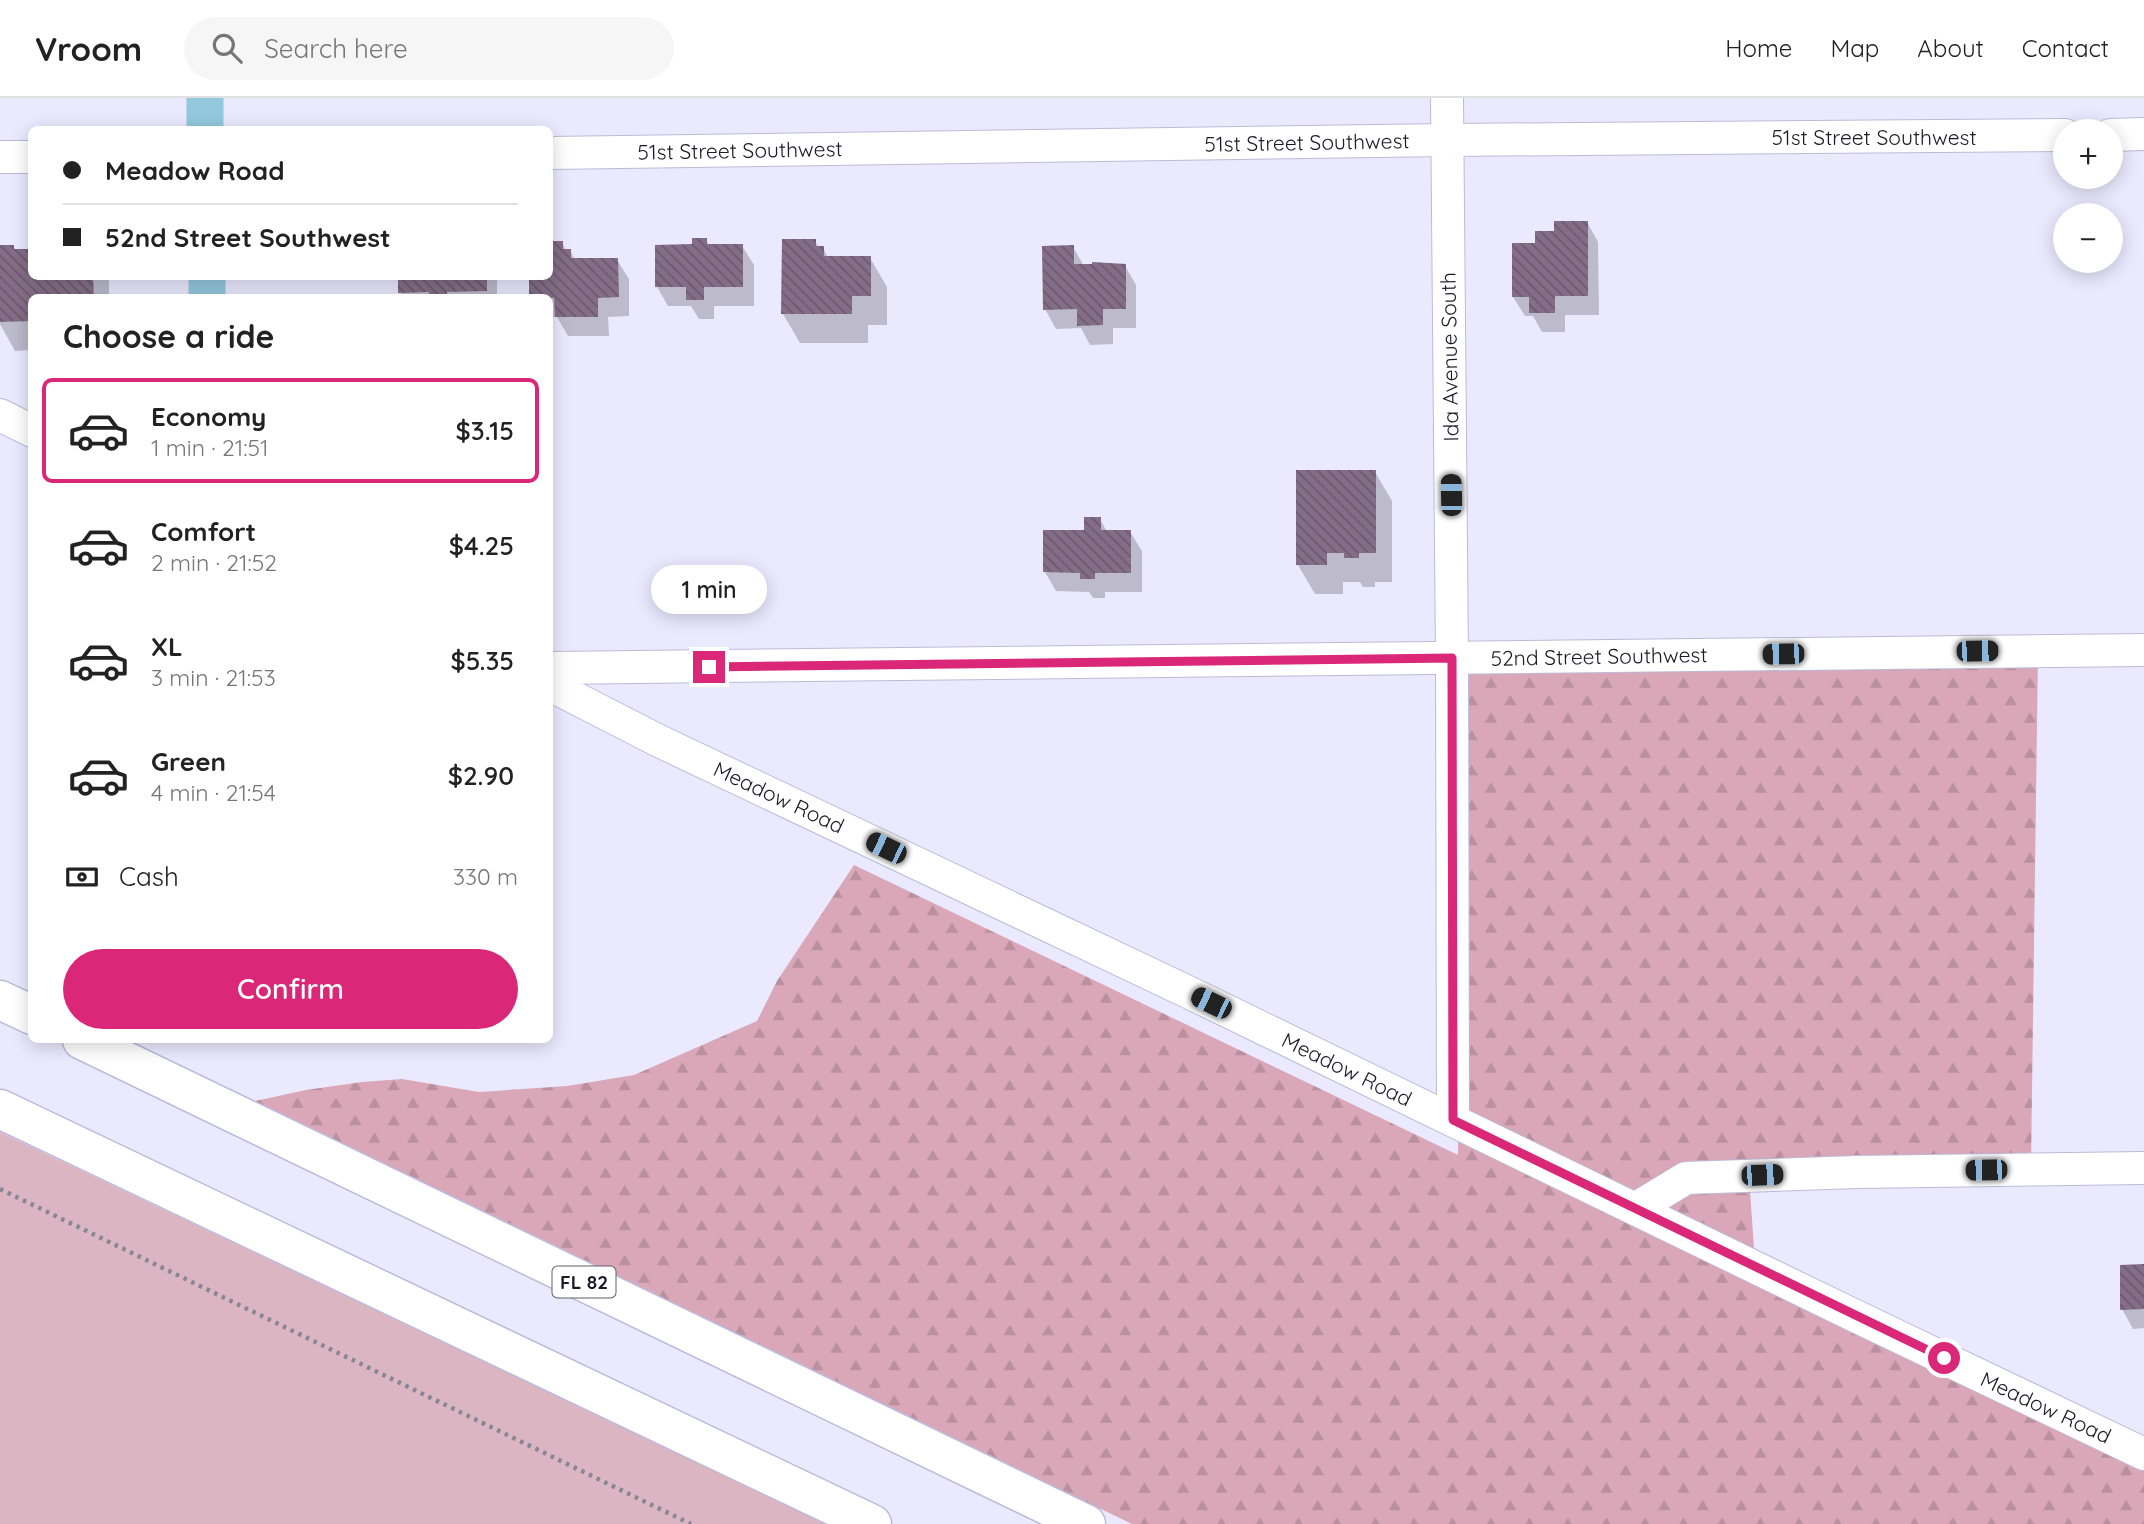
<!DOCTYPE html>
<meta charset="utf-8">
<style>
:root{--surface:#fff;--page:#f6f6f6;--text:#222;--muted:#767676;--line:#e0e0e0;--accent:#db2777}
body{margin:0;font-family:Quicksand,sans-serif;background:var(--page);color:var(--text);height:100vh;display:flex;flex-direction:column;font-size:26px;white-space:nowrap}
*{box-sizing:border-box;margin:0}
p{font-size:23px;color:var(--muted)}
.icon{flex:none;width:38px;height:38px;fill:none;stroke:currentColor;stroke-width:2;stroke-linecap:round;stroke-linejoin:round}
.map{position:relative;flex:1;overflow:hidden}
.side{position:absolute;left:28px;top:196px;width:525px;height:749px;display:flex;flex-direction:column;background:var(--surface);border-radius:10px;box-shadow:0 4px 18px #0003}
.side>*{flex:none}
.hud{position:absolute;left:28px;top:28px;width:525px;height:154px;border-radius:10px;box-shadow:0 4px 18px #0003;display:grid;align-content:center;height:154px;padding:0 35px;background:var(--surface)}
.buttons{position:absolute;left:2053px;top:21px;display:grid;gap:14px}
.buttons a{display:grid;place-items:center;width:70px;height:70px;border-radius:50%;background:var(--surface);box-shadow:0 4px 18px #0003;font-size:35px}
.end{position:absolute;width:32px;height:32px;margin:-16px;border:9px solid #db2777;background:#fff;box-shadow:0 0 0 4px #fff}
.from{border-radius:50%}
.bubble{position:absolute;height:49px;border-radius:24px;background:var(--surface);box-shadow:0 4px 18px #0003;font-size:23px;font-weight:600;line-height:49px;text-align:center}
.car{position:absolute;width:21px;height:42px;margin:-21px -10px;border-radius:9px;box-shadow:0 0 5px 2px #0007;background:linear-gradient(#222 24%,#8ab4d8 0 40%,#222 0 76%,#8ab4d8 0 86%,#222 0)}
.hud b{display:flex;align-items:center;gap:24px;height:66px;font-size:26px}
.hud b+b{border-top:2px solid var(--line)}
.hud i{width:18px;height:18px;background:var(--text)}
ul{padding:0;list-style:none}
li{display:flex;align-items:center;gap:21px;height:105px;margin:0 14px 10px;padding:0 21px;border:4px solid transparent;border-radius:10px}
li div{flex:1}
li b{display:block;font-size:26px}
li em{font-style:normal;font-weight:600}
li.active{border-color:var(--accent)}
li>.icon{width:63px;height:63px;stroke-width:1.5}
h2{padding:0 35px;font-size:32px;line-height:84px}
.pay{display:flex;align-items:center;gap:18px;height:77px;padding:0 35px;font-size:26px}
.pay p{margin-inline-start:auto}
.action{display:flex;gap:14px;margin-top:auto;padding:14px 35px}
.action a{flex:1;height:80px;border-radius:42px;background:var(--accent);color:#fff;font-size:28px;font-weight:600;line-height:80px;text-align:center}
header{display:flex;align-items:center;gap:42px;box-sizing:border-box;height:98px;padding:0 35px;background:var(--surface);border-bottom:2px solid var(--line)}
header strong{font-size:33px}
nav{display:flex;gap:38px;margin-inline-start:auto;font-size:24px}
.search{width:490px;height:63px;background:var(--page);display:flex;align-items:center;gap:18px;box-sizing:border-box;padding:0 24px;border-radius:38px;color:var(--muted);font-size:26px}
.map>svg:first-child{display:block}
.green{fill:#dbb6c2}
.forest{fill:url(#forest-firs)}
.shadow{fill:#0003}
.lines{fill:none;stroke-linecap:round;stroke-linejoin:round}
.canal{stroke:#93c8dd;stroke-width:37}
.building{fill:url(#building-back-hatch)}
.minor-casing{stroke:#bdbada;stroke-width:34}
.trunk-casing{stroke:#bdbada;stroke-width:41}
.path{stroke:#878696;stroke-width:4.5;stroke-dasharray:3.5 5;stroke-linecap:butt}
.minor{stroke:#fff;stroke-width:32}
.trunk{stroke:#fff;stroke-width:38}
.route{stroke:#db2777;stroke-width:9}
.labels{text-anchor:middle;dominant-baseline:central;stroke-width:6;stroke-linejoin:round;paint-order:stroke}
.shield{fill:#fff;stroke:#5f5f67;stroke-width:2}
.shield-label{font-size:19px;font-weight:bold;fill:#1b1a26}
.street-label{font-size:21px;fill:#1b1a26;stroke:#fff}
</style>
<header>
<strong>Vroom</strong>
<div class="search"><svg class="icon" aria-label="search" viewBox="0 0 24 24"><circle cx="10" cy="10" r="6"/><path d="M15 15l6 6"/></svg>Search here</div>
<nav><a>Home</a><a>Map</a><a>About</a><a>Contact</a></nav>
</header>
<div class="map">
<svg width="2144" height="1426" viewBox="0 0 2144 1426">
<defs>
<pattern id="forest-firs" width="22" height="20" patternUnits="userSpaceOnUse" patternTransform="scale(1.75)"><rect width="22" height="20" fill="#d9a7b8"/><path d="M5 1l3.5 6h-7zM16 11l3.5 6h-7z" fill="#ba8f9e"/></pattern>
<pattern id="building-back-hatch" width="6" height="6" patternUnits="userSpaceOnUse" patternTransform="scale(1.75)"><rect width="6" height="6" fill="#846e87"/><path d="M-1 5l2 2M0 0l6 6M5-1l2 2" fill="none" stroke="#6b5a6e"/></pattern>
</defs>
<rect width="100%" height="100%" fill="#ebe9fe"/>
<!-- green -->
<path class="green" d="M0,1034L783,1405L825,1426H0Z"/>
<!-- forest -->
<path class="forest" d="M2038,552L2031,1068L1749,1079L1756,1178L2144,1362V1426H1132L255,1003L306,992L362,984L402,981L479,994L567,988L634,977L757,923L777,883L854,767L1458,1057L1463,560Z"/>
<!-- shadow -->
<path class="shadow" d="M1587,124L1598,144L1599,217H1565V234H1542L1533,218H1525L1513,199L1537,147L1556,134Z
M706,141L709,148H742L754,167V208H714V221H699L691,208H668L657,189L693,148Z
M783,143H815L819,150H823L828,160H870L887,189V227H868V245H800L783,216Z
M550,145H562L566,152H570L575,162H617L629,181V218L608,219L609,238H568L557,219H550Z
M13,148L32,178H109V200H32V252L15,253L0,226V149Z
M1073,149L1084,168H1125L1136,187V230H1113V246L1090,247L1081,230L1056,231L1045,211Z
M400,178H497V200H403L400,194Z
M1375,374L1392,403V484H1375V489H1363L1360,484H1343V496H1315L1298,467Z
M1100,421L1107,434H1130L1142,453V494H1105V500H1093L1089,494L1056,493L1045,474Z
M2144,1168V1230L2133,1231L2122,1211Z"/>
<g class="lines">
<!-- canal -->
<path class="canal" d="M205,0V29
M207,178V200"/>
</g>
<!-- building -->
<path class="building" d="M1554,123H1588V198H1555V215H1529V199H1512V145H1535V133H1554Z
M692,140H707V146H743V189H704V202H686V189H655V147L692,146Z
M782,141H816V148H824V158H871V198H852V216H781Z
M550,143H563V151H571V160H618L619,199L598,200V219H555L554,200H529V178H550Z
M0,147H14V151H32V178H93L94,200H32V223L0,224Z
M1074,147V166H1092V164L1126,166V211H1103V227L1077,228V211L1043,212L1042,148Z
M398,178H487V193L447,194V200H429V194L398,195Z
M1296,372H1376V455H1359V460H1344V455H1327V467H1296Z
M1084,419H1101V432H1131V475H1095V481H1080V475L1043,474V432H1084Z
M2144,1166V1211L2120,1212V1167Z"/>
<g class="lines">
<defs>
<path id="minor" d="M1447,0L1452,560L1453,1022
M2110,37L2144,36
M550,55L1447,42L2065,37
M0,59H32
M0,317L32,333
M550,570L2144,552
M550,587L657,642L1188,894L1847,1214L2144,1356
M1635,1111L1686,1080L1857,1074L2144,1070"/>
<path id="trunk" d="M0,902L32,917
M82,942L1086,1426
M0,1011L872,1426"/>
</defs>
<!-- minor casing -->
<use href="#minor" class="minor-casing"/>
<!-- trunk casing -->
<use href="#trunk" class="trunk-casing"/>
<!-- path -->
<path class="path" d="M0,1091L691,1426"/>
<!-- minor -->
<use href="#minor" class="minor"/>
<!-- trunk -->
<use href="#trunk" class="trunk"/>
</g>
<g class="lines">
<!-- route -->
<path class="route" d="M709,569L1452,560L1453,1022L1944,1260"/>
</g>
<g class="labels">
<!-- shield labels -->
<rect class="shield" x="552.5" y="1168.5" width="63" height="31" rx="5"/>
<g class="shield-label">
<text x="584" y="1184">FL 82</text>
</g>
<!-- street labels -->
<g class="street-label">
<text x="1874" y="39">51st Street Southwest</text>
<text transform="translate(1307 44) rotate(-1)">51st Street Southwest</text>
<text transform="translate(740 52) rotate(-1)">51st Street Southwest</text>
<text transform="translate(1449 259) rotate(-91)">Ida Avenue South</text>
<text transform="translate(1599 558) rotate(-1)">52nd Street Southwest</text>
<text transform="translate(779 699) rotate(25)">Meadow Road</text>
<text transform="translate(1347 971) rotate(26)">Meadow Road</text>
<text transform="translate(2046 1309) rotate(25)">Meadow Road</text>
</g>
</g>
</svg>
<div class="buttons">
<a>+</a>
<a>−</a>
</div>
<i class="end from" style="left:1944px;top:1260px"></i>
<i class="end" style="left:709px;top:569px"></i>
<div class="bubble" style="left:651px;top:467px;width:116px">1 min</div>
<i class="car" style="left:1451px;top:397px;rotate:359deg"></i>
<i class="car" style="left:1977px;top:553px;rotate:89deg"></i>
<i class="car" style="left:1783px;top:556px;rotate:269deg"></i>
<i class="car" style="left:886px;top:750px;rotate:296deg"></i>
<i class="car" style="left:1211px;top:905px;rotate:296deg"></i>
<i class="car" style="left:1986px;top:1072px;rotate:269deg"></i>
<i class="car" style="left:1762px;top:1077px;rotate:88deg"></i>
<div class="hud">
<b><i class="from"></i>Meadow Road</b>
<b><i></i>52nd Street Southwest</b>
</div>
<section class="side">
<h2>Choose a ride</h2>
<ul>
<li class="active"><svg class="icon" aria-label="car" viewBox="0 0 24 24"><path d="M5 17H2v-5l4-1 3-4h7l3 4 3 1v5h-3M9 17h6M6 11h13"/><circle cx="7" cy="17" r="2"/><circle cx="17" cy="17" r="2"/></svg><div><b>Economy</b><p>1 min · 21:51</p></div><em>$3.15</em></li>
<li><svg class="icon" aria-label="car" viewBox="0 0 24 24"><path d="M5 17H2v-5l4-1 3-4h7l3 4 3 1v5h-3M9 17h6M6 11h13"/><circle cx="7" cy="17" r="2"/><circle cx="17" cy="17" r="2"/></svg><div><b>Comfort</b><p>2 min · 21:52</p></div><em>$4.25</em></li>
<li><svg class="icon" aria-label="car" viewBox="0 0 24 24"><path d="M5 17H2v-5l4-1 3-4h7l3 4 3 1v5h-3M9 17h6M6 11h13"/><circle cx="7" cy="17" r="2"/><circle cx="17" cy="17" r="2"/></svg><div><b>XL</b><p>3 min · 21:53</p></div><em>$5.35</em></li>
<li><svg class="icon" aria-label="car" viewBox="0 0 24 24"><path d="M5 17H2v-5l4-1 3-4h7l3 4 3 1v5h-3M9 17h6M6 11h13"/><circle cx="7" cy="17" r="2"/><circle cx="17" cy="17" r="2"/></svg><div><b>Green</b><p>4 min · 21:54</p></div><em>$2.90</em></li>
</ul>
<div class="pay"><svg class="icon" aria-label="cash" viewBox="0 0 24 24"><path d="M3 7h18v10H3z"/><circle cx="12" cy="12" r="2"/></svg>Cash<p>330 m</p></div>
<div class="action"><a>Confirm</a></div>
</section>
</div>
